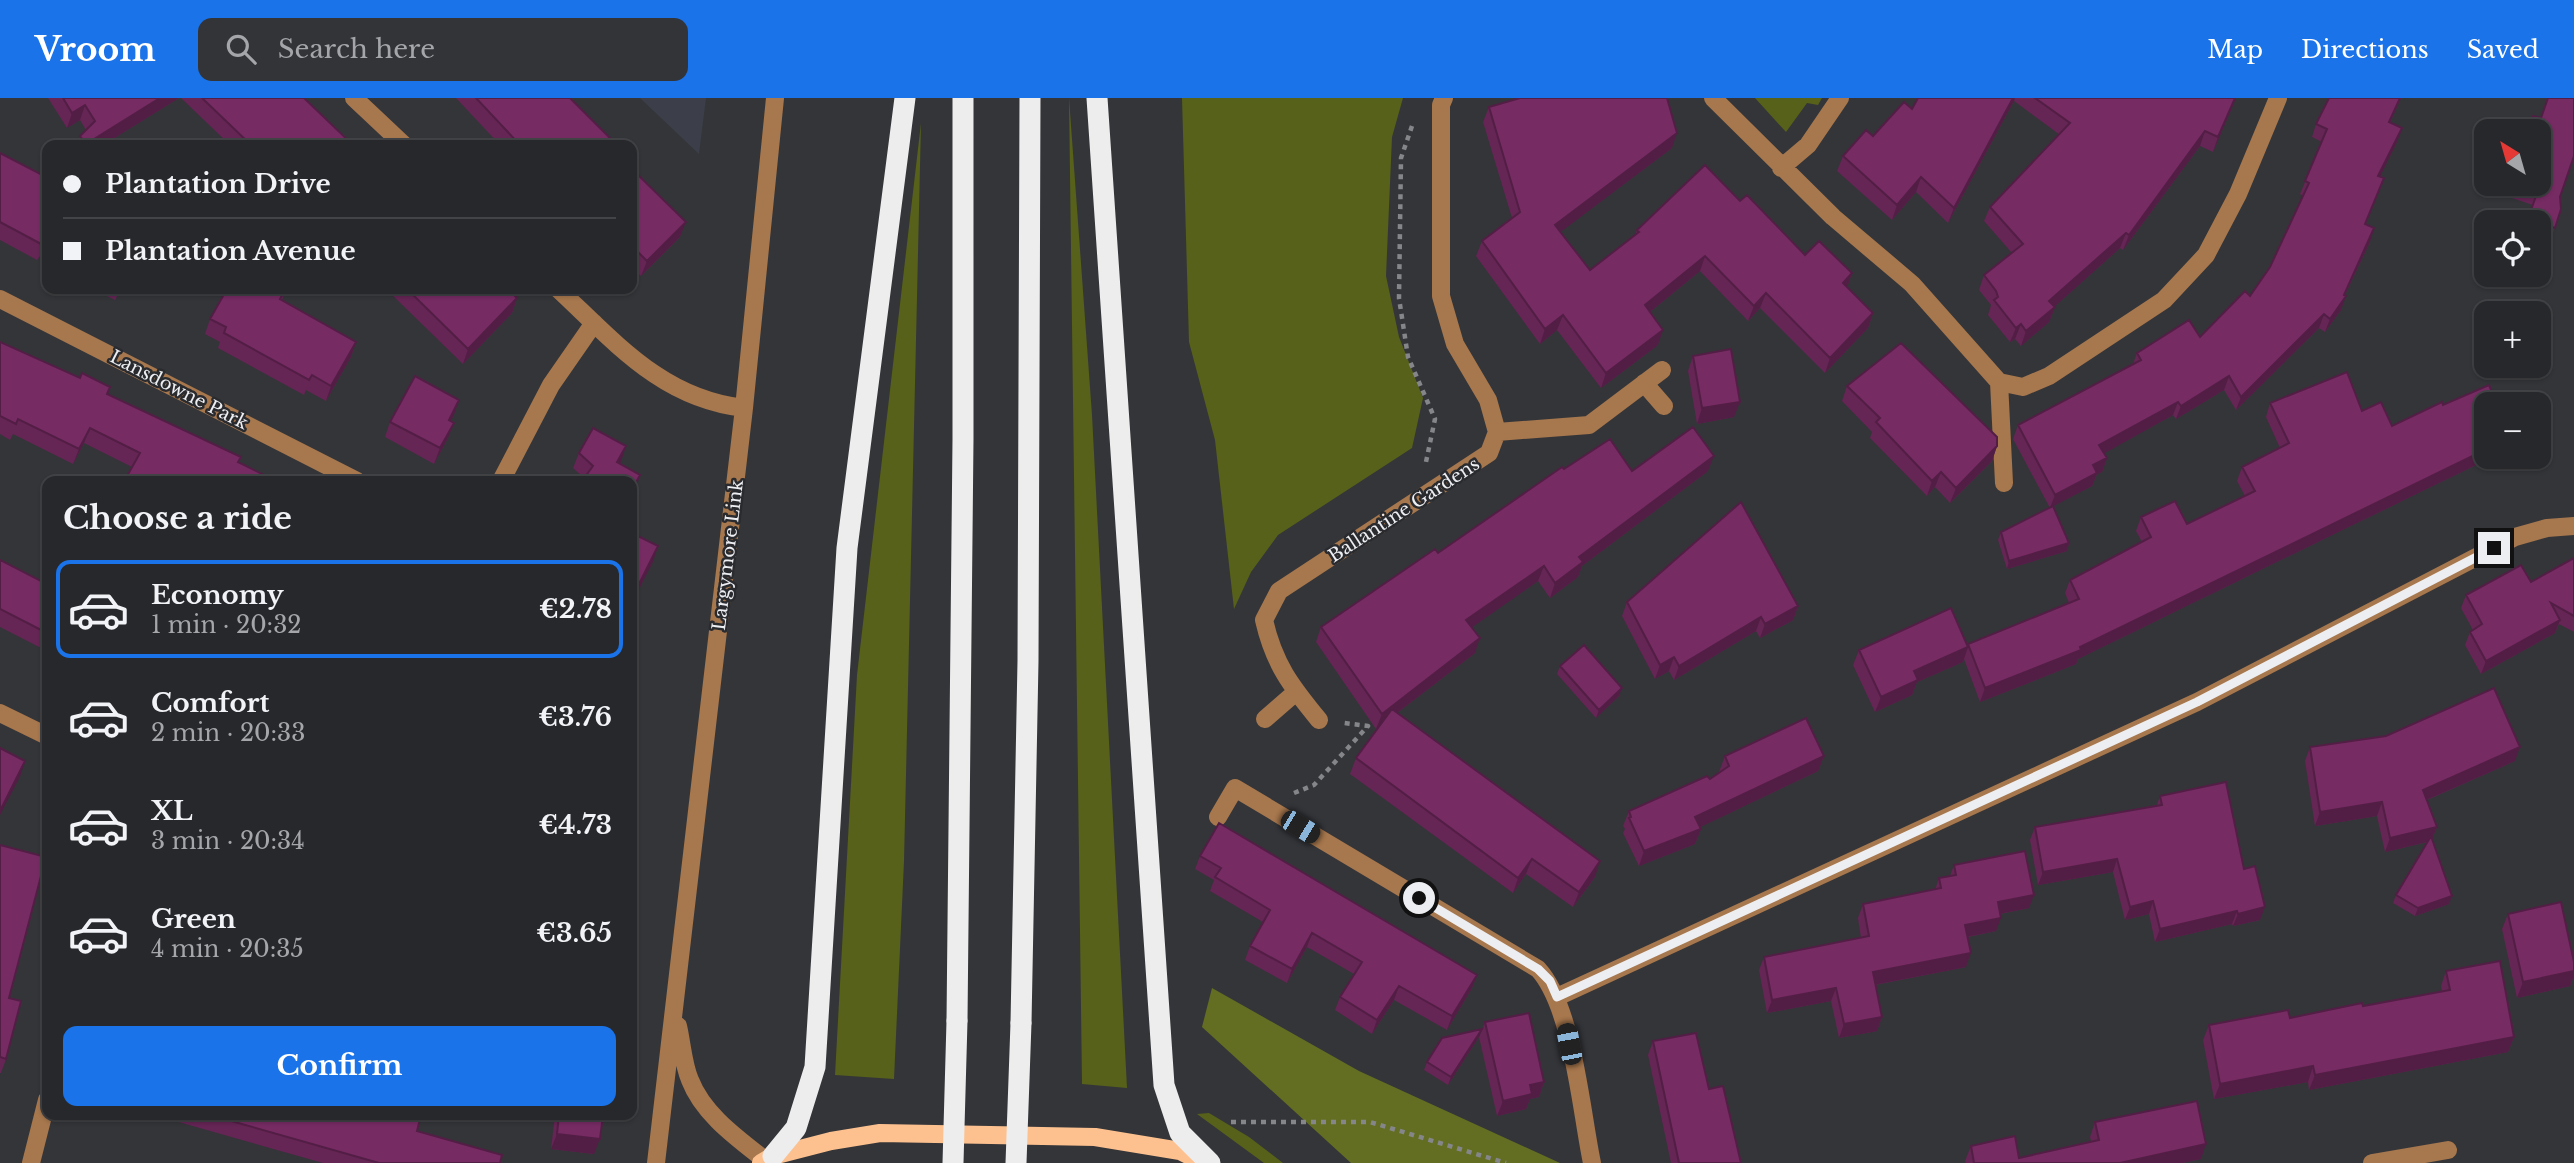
<!DOCTYPE html>
<meta charset="utf-8">
<style>
:root{--surface:#27282b;--page:#333437;--text:#f1f3f6;--muted:#a4a6a9;--line:#434447;--accent:#1a73e8}
body{margin:0;font-family:"Libre Baskerville",serif;background:var(--page);color:var(--text);height:100vh;display:flex;flex-direction:column;font-size:26px;white-space:nowrap}
*{box-sizing:border-box;margin:0}
p{font-size:23px;color:var(--muted)}
.icon{flex:none;width:38px;height:38px;fill:none;stroke:currentColor;stroke-width:2;stroke-linecap:round;stroke-linejoin:round}
.map{position:relative;flex:1;overflow:hidden}
.drawer{position:absolute;left:42px;top:378px;width:595px;height:644px;display:flex;flex-direction:column;background:var(--surface);border-radius:14px;box-shadow:0 2px 5px #0004,0 0 0 2px var(--line)}
.drawer>*{flex:none}
.guide{position:absolute;left:42px;top:42px;width:595px;height:154px;border-radius:14px;box-shadow:0 2px 5px #0004,0 0 0 2px var(--line);display:grid;align-content:center;height:154px;padding:0 21px;background:var(--surface)}
.needle{width:46px;rotate:323deg}
.controls{position:absolute;left:2474px;top:21px;display:grid;gap:14px}
.controls a{display:grid;place-items:center;width:77px;height:77px;border-radius:14px;background:var(--surface);box-shadow:0 2px 5px #0004,0 0 0 2px var(--line);font-size:35px}
.end{position:absolute;width:32px;height:32px;margin:-16px;border:9px solid #edeef1;background:#111;box-shadow:0 0 0 4px #111}
.from{border-radius:50%}
.car{position:absolute;width:21px;height:42px;margin:-21px -10px;border-radius:9px;box-shadow:0 0 5px 2px #0007;background:linear-gradient(#222 24%,#8ab4d8 0 40%,#222 0 76%,#8ab4d8 0 86%,#222 0)}
.guide b{display:flex;align-items:center;gap:24px;height:66px;font-size:26px}
.guide b+b{border-top:2px solid var(--line)}
.guide i{width:18px;height:18px;background:var(--text)}
ul{padding:0;list-style:none}
li{display:flex;align-items:center;gap:21px;height:98px;margin:0 14px 10px;padding:0 7px;border:4px solid transparent;border-radius:14px}
li div{flex:1}
li b{display:block;font-size:26px}
li em{font-style:normal;font-weight:700}
li.selected{border-color:var(--accent)}
li>.icon{width:63px;height:63px;stroke-width:1.5}
h2{padding:0 21px;font-size:32px;line-height:84px}
.cta{display:flex;gap:14px;margin-top:auto;padding:14px 21px}
.cta a{flex:1;height:80px;border-radius:14px;background:var(--accent);color:#fff;font-size:28px;font-weight:700;line-height:80px;text-align:center}
header{display:flex;align-items:center;gap:42px;box-sizing:border-box;height:98px;padding:0 35px;background:var(--accent);color:#fff}
header strong{font-size:33px}
nav{display:flex;gap:38px;margin-inline-start:auto;font-size:24px}
.search{width:490px;height:63px;background:var(--page);display:flex;align-items:center;gap:18px;box-sizing:border-box;padding:0 24px;border-radius:14px;color:var(--muted);font-size:26px}
.map>svg:first-child{display:block}
.built{fill:#3c3f49}
.green{fill:#57611a}
.forest{fill:#636e22}
.lines{fill:none;stroke-linecap:round;stroke-linejoin:round}
.path{stroke:#858689;stroke-width:4.5;stroke-dasharray:5 5;stroke-linecap:butt}
.minor{stroke:#a7774d;stroke-width:18}
.major{stroke:#fdc18f;stroke-width:18}
.highway{stroke:#ededed;stroke-width:21}
.highway-bridge{stroke:#ededed;stroke-width:21}
.wall{fill:#652555}
.shaded-wall{fill:#531e45}
.building{fill:#762b63;stroke:#531e45;stroke-width:2}
.route{stroke:#edeef1;stroke-width:9}
.labels{text-anchor:middle;dominant-baseline:central;stroke-width:5;stroke-linejoin:round;paint-order:stroke}
.street-label{font-size:18px;fill:#edeef1;stroke:#2a2b2f}
</style>
<header>
<strong>Vroom</strong>
<div class="search"><svg class="icon" aria-label="search" viewBox="0 0 24 24"><circle cx="10" cy="10" r="6"/><path d="M15 15l6 6"/></svg>Search here</div>
<nav><a>Map</a><a>Directions</a><a>Saved</a></nav>
</header>
<div class="map">
<svg width="2574" height="1065" viewBox="0 0 2574 1065">
<rect width="100%" height="100%" fill="#343539"/>
<!-- built -->
<path class="built" d="M640,0H706L699,56Z"/>
<!-- green -->
<path class="green" d="M1069,0L1092,317L1127,990L1082,986Z
M1182,0H1403L1392,39L1386,178L1399,239L1423,300L1412,350L1278,437L1251,474L1234,511L1215,342L1189,244Z
M1755,0H1822L1818,7L1807,5L1786,34Z
M921,25L904,763L894,981L835,977L857,577Z
M1209,1015L1249,1039L1283,1065H1264L1197,1016Z"/>
<!-- forest -->
<path class="forest" d="M1212,890L1359,973L1560,1065H1351L1202,929Z"/>
<g class="lines">
<!-- path -->
<path class="path" d="M1412,28L1401,60L1399,200L1408,259L1435,321L1426,364
M1294,695L1314,687L1368,628L1344,625
M1231,1024H1370L1506,1065"/>
<!-- minor -->
<path class="minor" d="M354,0L404,47
M1713,0L1833,119L1912,186L1999,284L2023,289L2049,278L2164,202L2206,157L2238,96L2278,0
M1781,70L1808,47L1840,0
M558,191C615,244 662,301 744,310
M0,201L357,383
M1999,284L2004,385
M1644,285L1664,308
M1497,334L1589,327L1662,272
M501,383L551,287L594,225
M0,615L47,638
M1265,621L1296,594
M1319,622C1291,588 1274,566 1264,522L1279,493L1489,355L1497,334L1488,302L1455,246L1441,198V7L1444,0
M1218,719L1235,690L1538,871C1573,909 1581,1013 1592,1065
M1557,899L2197,604L2515,439L2547,430L2574,428
M678,928C682,945 683,966 690,982C703,1016 737,1040 765,1062
M31,1065L47,1002
M656,1065L744,310L775,0
M2372,1065L2448,1052"/>
<!-- major -->
<path class="major" d="M761,1065L773,1058L831,1043L880,1035L1095,1039L1180,1053L1204,1065"/>
<!-- highway -->
<path class="highway" d="M1097,0L1164,987L1180,1035L1210,1065
M957,923L963,341V0
M1021,925L1028,563L1030,0
M773,1058L796,1030L815,969L847,450L905,0"/>
<!-- highway-bridge -->
<path class="highway-bridge" d="M953,1065L957,923
M1016,1065L1021,925"/>
</g>
<!-- wall -->
<path class="wall" d="M48,0H179L103,47H77L80,38L86,32L80,22L67,30Z
M181,0H304L353,47H230Z
M456,0H570L617,47H500Z
M1918,0H2236L2213,54L2200,48L2123,152L2120,150L2054,209H2055L2049,224L2021,248L2015,241L2010,244L1988,217L1991,207L1979,192L1984,177L2012,155L1984,123L1990,109L2060,37L2014,3L1948,125L1916,94L1892,122L1837,73L1843,58L1912,11Z
M2329,0H2401L2390,25L2402,30L2397,44L2380,78L2384,80L2365,126L2370,144L2345,197L2341,212L2325,234L2319,230L2236,312L2224,292L2176,321L2173,317L2104,355L2107,360L2102,374L2097,376L2092,388L2053,408L2069,445L2067,453L2007,471L1998,442L2001,434L2050,410L2013,341L2018,327L2133,266L2137,255L2200,239L2250,198L2270,169L2303,98L2300,96L2322,44L2312,39L2316,26Z
M2574,0V60L2560,99L2561,111L2550,144L2539,141V124H2527L2533,107L2506,98L2510,86H2539L2541,20Z
M1489,9L1672,50L1560,134L1590,172L1635,137L1637,132L1740,103L1805,157L1852,175L1847,189L1873,215L1868,230L1825,275L1760,210L1748,223L1700,173L1650,214L1658,247L1601,290L1557,232L1540,246L1476,158L1482,143L1512,120L1483,24Z
M0,55L46,79L47,77V161L40,158L37,162L0,142Z
M632,71L680,139L641,178L632,169Z
M93,191H121L115,202Z
M286,191L282,202L356,244L351,259L326,303L306,292L304,297L218,250L220,244L205,236L210,221L244,195Z
M386,191H508L517,200L512,215L463,266Z
M0,244L80,280L110,289L107,296L241,359L239,364L276,383H125L132,369L84,345L73,366L13,336L10,342L0,336Z
M1693,258L1734,319L1697,326L1688,273Z
M1847,288L1997,348L1992,363L1950,405L1935,389L1927,398L1870,340L1872,334L1842,303Z
M459,302L451,323L448,340L434,366L385,339L390,324Z
M2270,305L2362,313L2392,328L2443,307L2482,336L2484,363L2078,561L2076,566L1980,604L1964,561L1963,564L1917,584L1912,597L1875,614L1853,567L1859,552L1967,547L2069,505L2065,495L2070,482L2142,444L2136,433L2141,419L2187,426L2245,398L2237,383L2242,369L2280,350L2266,319Z
M579,355L620,365L640,377L632,397V383L584,380L573,370Z
M1564,371L1632,373H1708L1582,468L1578,479L1550,500L1538,483L1472,529L1475,555L1397,615L1595,779L1573,809L1526,776L1513,795L1350,676L1356,660L1379,629L1376,631L1316,544L1321,529L1438,455Z
M2574,460V534L2559,526L2555,535L2481,576L2465,547L2470,534L2473,532L2461,510L2466,497L2531,484Z
M0,462L47,486V553L0,529Z
M1627,504L1798,508L1793,522L1760,540L1756,533L1674,582L1669,573L1655,581L1622,518Z
M1560,568L1619,598L1596,620L1557,576Z
M2386,638L2515,663L2427,702L2437,729L2432,741L2449,806L2415,818L2393,805L2396,797L2428,744L2385,754L2377,718L2315,728L2305,663L2310,649Z
M1725,658H1824L1818,673L1700,729L1701,731L1695,746L1639,768L1623,735L1625,731L1623,728L1629,713L1710,681L1719,674Z
M2160,698L2244,771L2260,822L2233,828L2232,826L2155,844L2149,816L2125,822L2113,774L2038,787L2030,742L2035,729L2157,707Z
M0,747L9,900L6,961L1,975H0Z
M1200,758L1477,877L1472,890L1447,932L1394,902L1372,936L1335,912L1340,899L1354,876L1307,849L1287,885L1245,862L1250,848L1263,824L1210,793L1214,782L1195,771Z
M1954,767L2029,810L2000,816L1996,833L1968,839L1966,869L1875,887L1882,919L1877,933L1839,940L1831,903L1767,915L1759,872L1764,859L1861,840L1858,820L1863,806L1935,792L1939,780L1950,778Z
M2508,816L2574,864V877L2570,888L2517,900L2502,831Z
M2446,873L2514,939L2508,954L2309,992L2308,984L2214,1001L2203,942L2209,927L2290,920L2442,894L2441,888Z
M1485,924L1544,984L1539,999L1530,1001L1526,1011L1497,1018L1479,939Z
M1479,939L1448,987L1424,972L1427,964Z
M1653,943L1709,991L1741,1065H1671L1648,957Z
M154,1017H421L417,1033L500,1065H323Z
M555,1017H603L594,1056L551,1051Z
M2095,1024L2201,1061L2182,1065H1966L1965,1063L1971,1048L2019,1060L2091,1043L2090,1039Z"/>
<!-- shaded-wall -->
<path class="shaded-wall" d="M160,0H179L103,47H86V46Z
M2013,0H2015L2014,3L1948,125L1954,110Z
M2235,0H2236L2213,54L2218,39Z
M2400,0H2401L2384,37L2389,24Z
M85,7L80,22L67,30L72,15Z
M2402,30L2397,44L2374,91L2378,78Z
M2205,33L2200,48L2123,152L2129,137Z
M1677,35L1672,50L1550,142L1555,127Z
M1921,79L1916,94L1892,122L1897,107Z
M686,124L680,139L641,178L647,163Z
M2374,130L2370,144L2340,206L2346,198L2341,212L2325,234L2330,221L2344,197Z
M2126,135L2120,150L2044,218L2049,203Z
M1705,158L1700,173L1640,222L1645,207Z
M1852,175L1847,190L1843,185Z
M1766,195L1760,210L1748,223L1754,208Z
M517,200L512,215L463,266L468,251Z
M2055,209L2049,224L2021,248L2026,233Z
M1873,215L1868,230L1825,275L1830,260Z
M2324,216L2319,230L2236,312L2241,299Z
M1563,217L1557,232L1540,246L1545,231Z
M2021,226L2015,241L2010,244L2016,230Z
M1663,232L1658,247L1601,290L1606,275Z
M356,244L351,259L326,303L331,288Z
M2229,278L2224,292L2176,321L2181,308Z
M459,302L454,317L443,337L449,322Z
M1740,304L1734,319L1697,326L1702,310Z
M2178,304L2173,317L2094,361L2099,347Z
M2487,323V334L2473,340L2478,327Z
M454,325L448,340L434,366L440,350Z
M90,330L84,345L73,366L79,351Z
M626,348L621,364L612,379L617,364Z
M1997,348L1992,363L1950,405L1956,390Z
M2487,351V357L2484,363L2078,561L2076,566L1980,604L1985,590L2080,549Z
M1714,358L1708,373L1582,468L1578,479L1550,500L1555,485L1579,459Z
M2107,360L2102,374L2097,376L2092,388L2050,410L2055,397L2093,367Z
M1941,374L1935,389L1927,398L1932,383Z
M640,377L635,392L632,397V392Z
M2069,445L2067,453L2007,471L2009,463Z
M658,448L653,464L632,505L634,496Z
M1544,468L1538,483L1461,537L1466,522Z
M1798,508L1793,522L1760,540L1765,526Z
M1761,519L1756,533L1674,582L1679,568Z
M2560,522L2555,535L2481,576L2486,563Z
M1480,540L1475,555L1376,631L1382,616Z
M1968,549L1963,564L1917,584L1912,597L1875,614L1881,599L1914,573Z
M1674,559L1669,573L1655,581L1660,567Z
M1622,590L1619,598L1596,620L1599,612Z
M2520,649L2515,663L2417,706L2423,692Z
M1824,658L1818,673L1690,734L1695,719Z
M25,663L20,679L0,717V713Z
M2382,704L2377,718L2315,728L2320,714Z
M2437,729L2431,743L2385,754L2390,740Z
M1701,731L1695,746L1639,768L1644,753Z
M1532,761L1526,776L1513,795L1518,780Z
M2117,761L2113,774L2038,787L2043,774Z
M1600,763L1595,779L1573,809L1579,794Z
M2034,797L2029,810L1993,817L1998,804Z
M2452,798L2449,806L2415,818L2418,810Z
M2153,803L2149,816L2125,822L2130,809Z
M2265,809L2260,822L2233,828L2238,816Z
M2237,813L2232,826L2155,844L2160,831Z
M2001,820L1996,833L1961,840L1965,827Z
M1312,835L1307,849L1287,885L1292,871Z
M1971,855L1966,869L1868,888L1873,874Z
M2574,873V877L2570,888L2517,900L2523,884Z
M1477,877L1472,890L1447,932L1452,918Z
M1399,888L1394,902L1372,936L1377,922Z
M1836,890L1831,903L1767,915L1772,902Z
M1882,919L1877,933L1839,940L1844,926Z
M1482,931L1479,939L1448,987L1451,979Z
M2514,939L2508,954L2309,992L2315,977Z
M2313,968L2308,984L2214,1001L2220,986Z
M1544,984L1539,999L1530,1001L1526,1011L1497,1018L1503,1003L1530,987Z
M557,1036L600,1041L594,1056L551,1051Z
M2206,1046L2201,1061L2182,1065H2120Z"/>
<!-- building -->
<path class="building" d="M63,0H160L86,46L80,38L95,23L85,7L72,15Z
M202,0H304L353,47H251Z
M476,0H570L617,47H520Z
M1520,0H1667L1677,35L1555,127L1590,172L1639,134L1637,132L1705,67L1740,103L1747,97L1805,157L1819,143L1852,175L1843,185L1873,215L1830,260L1766,195L1754,208L1705,158L1645,207L1663,232L1606,275L1563,217L1545,231L1482,143L1520,114L1489,9Z
M1918,0H2013L1954,110L1921,79L1897,107L1843,58L1866,32L1873,38L1904,4L1912,11Z
M2035,0H2235L2218,39L2205,33L2129,137L2126,135L2049,203L2055,209L2026,233L2021,226L2016,230L1994,202L1998,199L1996,193L1984,177L2023,146L1990,109L2070,25Z
M2329,0H2400L2389,24L2402,30L2378,78L2384,80L2365,126L2374,130L2344,197L2346,198L2330,221L2324,216L2241,299L2229,278L2181,308L2178,304L2099,347L2107,360L2093,367L2097,375L2055,397L2018,327L2141,262L2137,255L2189,222L2200,239L2245,193L2250,198L2270,169L2309,85L2305,83L2327,31L2316,26Z
M2548,0H2574V58L2560,99L2561,111L2555,130L2528,121L2538,92L2517,86H2539V33H2528L2533,18L2541,20Z
M0,55L46,79L47,77V143L45,142L43,147L0,124Z
M632,71L686,124L647,163L636,152L632,156Z
M227,191H235L244,195L246,191H285L280,201L356,244L331,288L312,277L309,282L224,235L226,229L210,221Z
M407,191H508L517,200L468,251Z
M0,244L80,280L82,275L110,289L107,296L241,359L238,364L276,383H133L126,380L140,355L90,330L79,351L18,321L16,326L0,318Z
M1901,245L1997,339V348L1956,390L1941,374L1932,383L1876,324L1880,320L1847,288Z
M1731,251L1740,304L1702,310L1693,258Z
M2347,274L2362,313L2381,304L2392,328L2442,304L2443,307L2489,287L2497,306H2487V323L2478,327L2487,345V351L2080,549L2081,552L1985,590L1968,546L2079,501L2070,482L2151,439L2141,419L2175,403L2187,426L2255,393L2242,369L2289,345L2270,305Z
M415,278L459,302L449,322L454,325L440,350L390,324Z
M1693,329L1714,358L1579,459L1583,464L1555,485L1544,468L1466,522L1480,540L1382,616L1321,529L1435,451L1438,455L1562,369L1564,371L1610,341L1632,373Z
M593,330L626,348L617,364L640,377L632,392V383H582L593,368L579,355Z
M1741,404L1798,508L1765,526L1761,519L1679,568L1674,559L1660,567L1627,504Z
M2053,408L2069,445L2009,463L2001,434Z
M632,435L658,448L634,496L632,495Z
M2574,460V518L2551,505L2560,522L2486,563L2470,534L2482,526L2466,497L2521,467L2531,484Z
M0,462L47,486V535L0,511Z
M1951,510L1968,549L1914,573L1918,582L1881,599L1859,552Z
M1584,547L1622,590L1599,612L1560,568Z
M2494,590L2520,649L2423,692L2437,729L2390,740L2382,704L2320,714L2310,649L2386,638Z
M1392,611L1600,763L1579,794L1532,761L1518,780L1356,660Z
M1806,620L1824,658L1695,719L1701,731L1644,753L1629,720L1631,719L1629,713L1707,678L1710,681L1729,668L1725,658Z
M0,650L25,663L0,713Z
M2226,684L2244,771L2255,768L2265,809L2238,816L2237,813L2160,831L2153,803L2130,809L2117,761L2043,774L2035,729L2162,707L2160,698Z
M1219,725L1477,877L1452,918L1399,888L1377,922L1340,899L1362,864L1312,835L1292,871L1250,848L1270,812L1215,779L1221,770L1200,758Z
M2431,738L2452,798L2418,810L2396,797Z
M0,747L46,759L9,900L21,903L6,961L0,959Z
M2025,753L2034,797L1998,804L2001,820L1965,827L1971,855L1873,874L1882,919L1844,926L1836,890L1772,902L1764,859L1869,838L1863,806L1941,790L1939,780L1956,777L1954,767Z
M2561,804L2574,864V873L2523,884L2508,816Z
M2500,863L2514,939L2315,977L2313,968L2220,986L2209,927L2288,912L2290,920L2362,905L2363,908L2450,892L2446,873Z
M1529,915L1544,984L1530,987L1532,996L1503,1003L1485,924Z
M1482,931L1451,979L1427,964L1442,940Z
M1696,935L1709,991L1723,988L1741,1065H1679L1653,943Z
M2197,1003L2206,1046L2120,1065H1974L1971,1048L2015,1038L2019,1060L2099,1042L2095,1024Z
M210,1017H421L417,1033L502,1057L500,1065H379Z
M559,1017H603L600,1041L557,1036Z"/>
<g class="lines">
<!-- route -->
<path class="route" d="M1419,800L1538,871L1550,883L1557,899L2197,604L2494,450"/>
</g>
<g class="labels">
<!-- street labels -->
<g class="street-label">
<text transform="translate(179 292) rotate(27)">Lansdowne Park</text>
<text transform="translate(1404 412) rotate(-33)">Ballantine Gardens</text>
<text transform="translate(728 457) rotate(-83)">Largymore Link</text>
</g>
</g>
</svg>
<div class="controls">
<a><svg class="needle" viewBox="-14 -14 28 28"><path d="M0-13l5 13h-10z" fill="#e53935"/><path d="M0 13l5-13h-10z" fill="#a4a6a9"/></svg></a>
<a><svg class="icon" aria-label="locate" viewBox="0 0 24 24"><circle cx="12" cy="12" r="6"/><path d="M12 2v4M12 18v4M2 12h4M18 12h4"/></svg></a>
<a>+</a>
<a>−</a>
</div>
<i class="end from" style="left:1419px;top:800px"></i>
<i class="end" style="left:2494px;top:450px"></i>
<i class="car" style="left:1300px;top:729px;rotate:121deg"></i>
<i class="car" style="left:1569px;top:946px;rotate:349deg"></i>
<div class="guide">
<b><i class="from"></i>Plantation Drive</b>
<b><i></i>Plantation Avenue</b>
</div>
<section class="drawer">
<h2>Choose a ride</h2>
<ul>
<li class="selected"><svg class="icon" aria-label="car" viewBox="0 0 24 24"><path d="M5 17H2v-5l4-1 3-4h7l3 4 3 1v5h-3M9 17h6M6 11h13"/><circle cx="7" cy="17" r="2"/><circle cx="17" cy="17" r="2"/></svg><div><b>Economy</b><p>1 min · 20:32</p></div><em>€2.78</em></li>
<li><svg class="icon" aria-label="car" viewBox="0 0 24 24"><path d="M5 17H2v-5l4-1 3-4h7l3 4 3 1v5h-3M9 17h6M6 11h13"/><circle cx="7" cy="17" r="2"/><circle cx="17" cy="17" r="2"/></svg><div><b>Comfort</b><p>2 min · 20:33</p></div><em>€3.76</em></li>
<li><svg class="icon" aria-label="car" viewBox="0 0 24 24"><path d="M5 17H2v-5l4-1 3-4h7l3 4 3 1v5h-3M9 17h6M6 11h13"/><circle cx="7" cy="17" r="2"/><circle cx="17" cy="17" r="2"/></svg><div><b>XL</b><p>3 min · 20:34</p></div><em>€4.73</em></li>
<li><svg class="icon" aria-label="car" viewBox="0 0 24 24"><path d="M5 17H2v-5l4-1 3-4h7l3 4 3 1v5h-3M9 17h6M6 11h13"/><circle cx="7" cy="17" r="2"/><circle cx="17" cy="17" r="2"/></svg><div><b>Green</b><p>4 min · 20:35</p></div><em>€3.65</em></li>
</ul>
<div class="cta"><a>Confirm</a></div>
</section>
</div>
